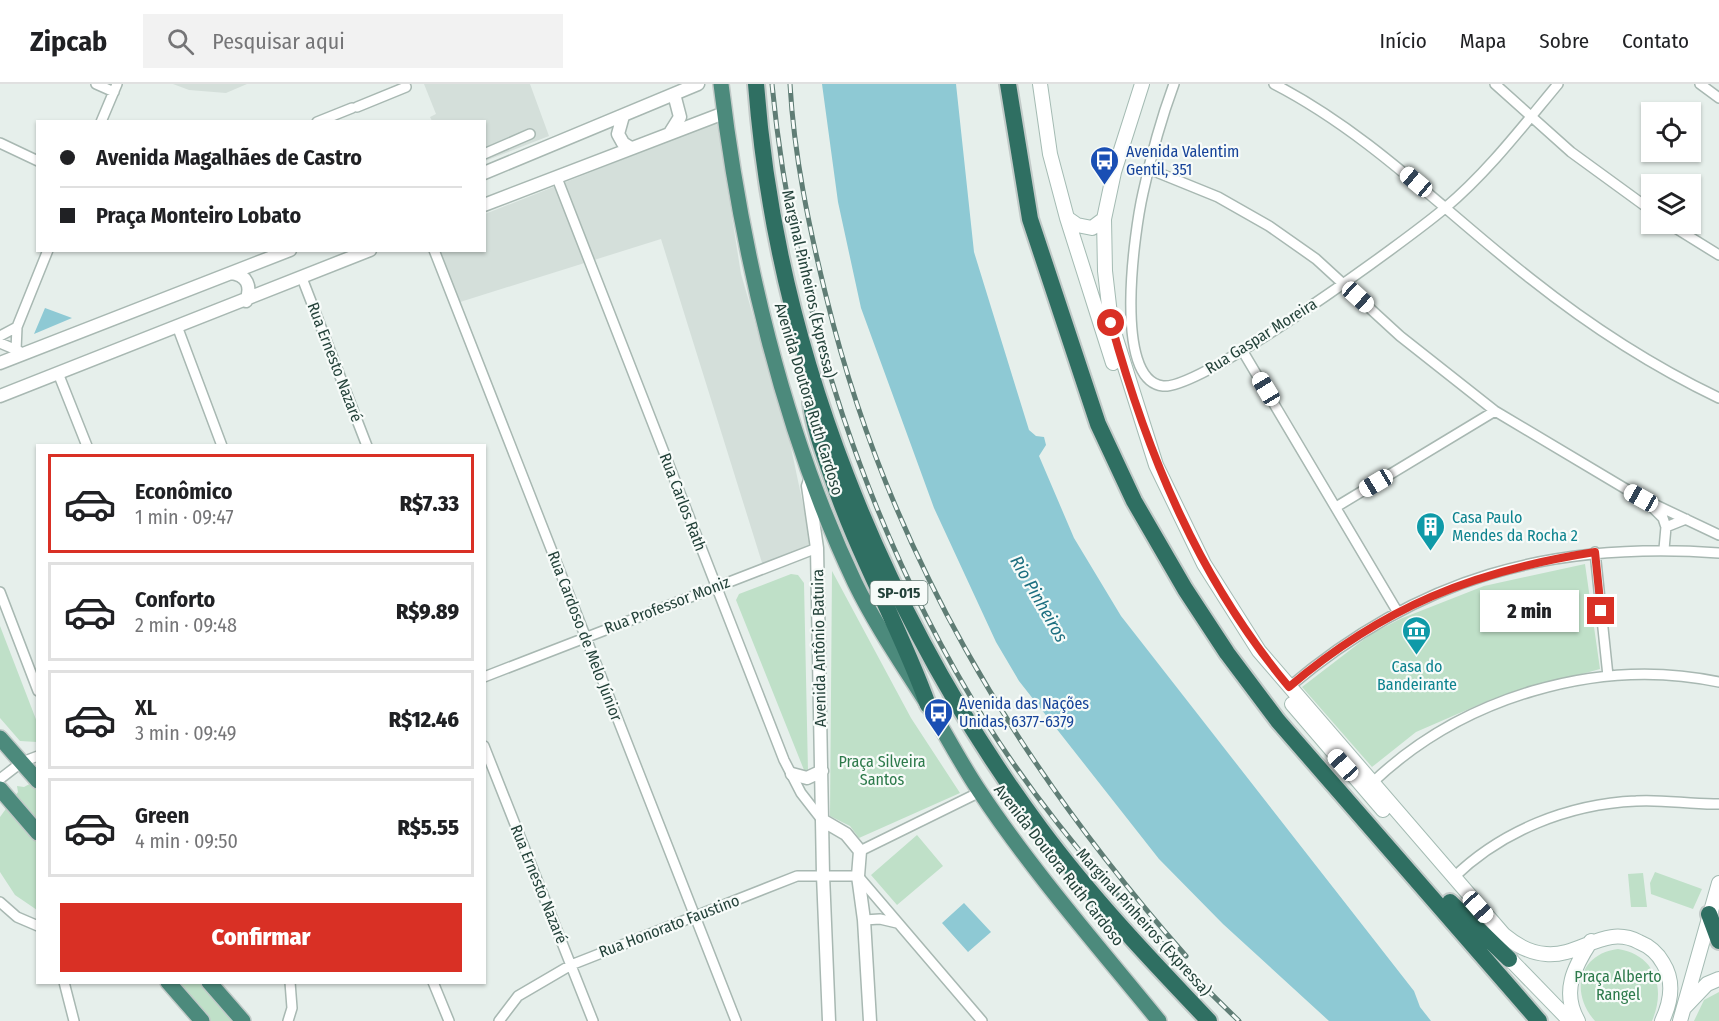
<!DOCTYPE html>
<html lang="pt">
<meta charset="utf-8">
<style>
:root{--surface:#fff;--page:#f2f2f2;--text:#202124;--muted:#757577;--line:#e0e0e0;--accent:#d93025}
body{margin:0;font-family:"Fira Sans Condensed",sans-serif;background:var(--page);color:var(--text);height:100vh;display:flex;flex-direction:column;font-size:22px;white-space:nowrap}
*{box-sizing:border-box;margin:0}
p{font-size:20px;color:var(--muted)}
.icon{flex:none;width:33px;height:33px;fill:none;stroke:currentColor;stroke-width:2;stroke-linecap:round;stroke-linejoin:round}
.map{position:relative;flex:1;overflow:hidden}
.details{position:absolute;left:36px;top:360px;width:450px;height:540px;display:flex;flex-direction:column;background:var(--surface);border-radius:0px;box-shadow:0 2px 4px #0004}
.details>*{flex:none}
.top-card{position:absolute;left:36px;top:36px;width:450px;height:132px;border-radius:0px;box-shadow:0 2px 4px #0004;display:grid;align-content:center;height:132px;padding:0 24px;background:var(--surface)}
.controls{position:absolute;left:1641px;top:18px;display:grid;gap:12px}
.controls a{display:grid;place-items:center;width:60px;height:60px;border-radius:0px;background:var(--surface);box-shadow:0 2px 4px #0004;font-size:30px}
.end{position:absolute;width:27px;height:27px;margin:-14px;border:8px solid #d93025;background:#fff;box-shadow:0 0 0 3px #fff}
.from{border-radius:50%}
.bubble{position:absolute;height:42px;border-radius:0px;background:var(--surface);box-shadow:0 2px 4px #0004;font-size:20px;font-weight:800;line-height:42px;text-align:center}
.car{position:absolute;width:18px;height:36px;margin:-18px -9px;border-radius:8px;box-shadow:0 0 4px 2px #0007;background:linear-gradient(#fff 24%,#345 0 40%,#fff 0 76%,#345 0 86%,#fff 0)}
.top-card b{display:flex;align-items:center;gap:21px;height:57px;font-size:22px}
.top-card b+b{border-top:2px solid var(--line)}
.top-card i{width:15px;height:15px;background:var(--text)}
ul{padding:10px 0 0;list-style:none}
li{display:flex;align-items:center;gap:18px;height:99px;margin:0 12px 9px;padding:0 12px;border:3px solid var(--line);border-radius:0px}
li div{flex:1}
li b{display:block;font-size:22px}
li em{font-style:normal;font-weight:800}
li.selected{border-color:var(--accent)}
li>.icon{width:54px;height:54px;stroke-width:1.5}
.primary-button{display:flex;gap:12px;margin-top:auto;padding:12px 24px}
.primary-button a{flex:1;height:69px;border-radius:0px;background:var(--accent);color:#fff;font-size:24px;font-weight:800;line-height:69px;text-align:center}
header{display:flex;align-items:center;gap:36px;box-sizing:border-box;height:84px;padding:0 30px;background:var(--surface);border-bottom:2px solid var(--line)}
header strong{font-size:28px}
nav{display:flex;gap:33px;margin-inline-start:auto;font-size:21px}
.search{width:420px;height:54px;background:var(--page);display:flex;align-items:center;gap:15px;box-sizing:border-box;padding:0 21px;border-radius:0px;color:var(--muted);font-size:22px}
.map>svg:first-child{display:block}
.built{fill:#d4dfda}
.green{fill:#bfe0c8}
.water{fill:#8ec9d4}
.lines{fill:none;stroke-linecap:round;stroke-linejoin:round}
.minor-casing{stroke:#a8b8b2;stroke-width:12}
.tertiary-casing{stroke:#a8b8b2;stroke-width:15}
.secondary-casing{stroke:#a4bbb3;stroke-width:16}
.trunk-casing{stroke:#c2cac8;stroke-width:18}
.motorway-casing{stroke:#c2cac8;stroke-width:20}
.minor{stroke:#fff;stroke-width:9}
.tertiary{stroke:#fff;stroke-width:12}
.secondary{stroke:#fff;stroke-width:14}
.trunk{stroke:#4c8a7c;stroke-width:15}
.motorway{stroke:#2f6f62;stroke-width:16}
.rail-casing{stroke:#5f7d75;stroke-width:5}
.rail{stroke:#f7fbf9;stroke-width:3;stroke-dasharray:9;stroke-linecap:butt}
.route{stroke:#d93025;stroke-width:8}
.labels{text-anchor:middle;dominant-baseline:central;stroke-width:4.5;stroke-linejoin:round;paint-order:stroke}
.shield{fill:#f7fbf9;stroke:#637a73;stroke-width:1.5}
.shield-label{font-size:15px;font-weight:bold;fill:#24423a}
.transit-label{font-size:16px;fill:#164399;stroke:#f7fbf9;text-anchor:start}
.street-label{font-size:16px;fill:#24423a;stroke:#f7fbf9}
.culture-label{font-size:16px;fill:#0d838f;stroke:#f7fbf9;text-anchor:start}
.park-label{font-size:16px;fill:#2d7a4b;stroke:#f7fbf9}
.water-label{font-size:18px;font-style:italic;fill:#1c6f80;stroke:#f7fbf9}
</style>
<header>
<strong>Zipcab</strong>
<div class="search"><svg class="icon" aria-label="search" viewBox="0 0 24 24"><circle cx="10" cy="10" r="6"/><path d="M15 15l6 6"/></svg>Pesquisar aqui</div>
<nav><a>Início</a><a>Mapa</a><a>Sobre</a><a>Contato</a></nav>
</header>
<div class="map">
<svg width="1719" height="937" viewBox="0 0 1719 937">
<rect width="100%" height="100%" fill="#e6efeb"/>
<!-- built -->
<path class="built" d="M173,0H247L226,9L189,6Z
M424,0H530L549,52L485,77L484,38L432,37L430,33L436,30Z
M717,38L741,190L790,359L812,463L763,482L661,155L457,219L435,167L484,166L485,130Z"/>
<!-- green -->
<path class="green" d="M1585,480L1600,585L1492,615L1416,648L1372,683L1302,603L1371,550L1400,535L1484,502Z
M832,487L911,634L960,709L859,754L850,742L830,732Z
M791,490L798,491L804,499L808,688L804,686L736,516L739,510Z
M0,542L37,638V658L20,657L0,634Z
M37,696V826L15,811L0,788V733L18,708L17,702L24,703Z
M917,751L943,782L897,821L871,791Z
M1655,788L1702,805L1693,825L1651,810L1650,799Z
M1643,789L1647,823H1631L1628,790Z
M1618,865C1656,871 1666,905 1652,937H1595C1570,909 1578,870 1618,865Z
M174,899H204L237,937H208Z
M1719,908V937H1694L1704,916Z"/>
<!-- water -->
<path class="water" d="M822,0H956L974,168L1029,346L1036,352L1044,353L1046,361L1039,372L1074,454L1121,532L1414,907L1420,923L1431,937H1329L1223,840L1159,775L1019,597L996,558L934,424L861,224L838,118Z
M45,224L72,234L34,250Z
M964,819L991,848L968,868L942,839Z"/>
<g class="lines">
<defs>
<path id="minor" d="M96,0L114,8
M1174,0C1161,35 1151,72 1143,109C1135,144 1112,297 1163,302C1202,306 1407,156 1445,124C1487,89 1523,42 1558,0
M1274,0C1371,50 1446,129 1531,195C1589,241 1652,282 1719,314
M1495,0L1571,68L1652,127
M1700,0L1719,14
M357,23L406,3
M101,38L117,0
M317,38L352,24
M0,59L38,77
M484,70L530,50
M1149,85L1218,113L1269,142L1316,175L1400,252L1495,327L1641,414L1719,451
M557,94L784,676L801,709L822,736
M1669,140L1719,171
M434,166L736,937
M302,194L367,362
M177,242L222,362
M0,252L17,243
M0,259L19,267
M16,266L17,243L48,166
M1242,266L1397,527
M58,289L87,362
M1650,421L1663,434L1666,443
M1336,423L1495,327
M1664,465L1666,443L1686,435
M1595,468L1608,592
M0,508L38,607
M484,593L817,464
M1289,603C1419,493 1551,457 1719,469
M484,662L593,937
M0,695L22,678L38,672
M1372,699C1461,614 1597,572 1719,598
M860,767L980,708
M1453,794C1501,747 1568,720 1636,717C1664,715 1691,721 1719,720
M0,818L17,833L38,842
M864,836L880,835L897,839
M64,898L74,937
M433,898L449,937
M288,937L292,924L290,898
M499,937L518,912L571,881L797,792H858L982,937"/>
<path id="tertiary" d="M623,32L618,50L623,59L631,64
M670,49L680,33L674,10
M484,89L698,0
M484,121L724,29
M231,189C247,191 252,202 246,217
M0,279L290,166
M0,312L370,166
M810,396L808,402L817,464L823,791L829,937
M792,690L807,694L822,687
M822,736L846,750L860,767L858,792L864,836L870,937"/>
<path id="secondary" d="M1040,0L1050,70L1067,134L1113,279
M1142,0L1114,88L1104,135L1105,187L1111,239L1156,381L1204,480L1259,567L1504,851C1516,861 1529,869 1546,870C1580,873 1605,840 1639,858C1649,862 1658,870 1663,879C1675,898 1671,918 1662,937
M1067,134L1077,141L1092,144L1104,135
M1292,620L1383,726
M1504,869L1570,937
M1685,923L1707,900L1719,895
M1578,937C1561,908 1574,883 1591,857
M1680,937L1719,799"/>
<path id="trunk" d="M721,0C741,167 783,347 855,499C876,542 903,581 928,621C946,650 961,680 980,708C1033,788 1098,862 1159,937
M0,654L38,697
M0,705L38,749
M168,898L202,937
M209,898L243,937"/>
<path id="motorway" d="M756,0C776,266 882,530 1040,744C1091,813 1150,875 1209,937
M1008,0L1030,135L1098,340L1134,417L1185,505L1227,569L1278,637L1539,937
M811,319C814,343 823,367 831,390C857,470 900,542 928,621
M1450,818L1509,875
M1709,830L1719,857"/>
</defs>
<!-- minor casing -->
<use href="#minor" class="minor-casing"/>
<!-- tertiary casing -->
<use href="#tertiary" class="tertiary-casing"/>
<!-- secondary casing -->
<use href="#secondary" class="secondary-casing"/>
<!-- trunk casing -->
<use href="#trunk" class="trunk-casing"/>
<!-- motorway casing -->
<use href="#motorway" class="motorway-casing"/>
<!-- minor -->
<use href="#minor" class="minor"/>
<!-- tertiary -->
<use href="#tertiary" class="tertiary"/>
<!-- secondary -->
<use href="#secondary" class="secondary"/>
<!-- trunk -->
<use href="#trunk" class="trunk"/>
<!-- motorway -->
<use href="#motorway" class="motorway"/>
<defs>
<path id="rail" d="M772,0C793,220 868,450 986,638C1055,748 1146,847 1239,937
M790,0C794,72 809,143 826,212C888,466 1015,678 1186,872"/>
</defs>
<!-- rail casing -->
<use href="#rail" class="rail-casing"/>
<!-- rail -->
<use href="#rail" class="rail"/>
</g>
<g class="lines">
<!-- route -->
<path class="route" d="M1111,239C1148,373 1199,495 1289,603C1383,523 1473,487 1595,468L1601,527"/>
</g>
<!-- icons -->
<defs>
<symbol id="bus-pin" viewBox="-11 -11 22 30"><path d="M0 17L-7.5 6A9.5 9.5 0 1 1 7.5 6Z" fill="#1a4fb4" stroke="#f7fbf9"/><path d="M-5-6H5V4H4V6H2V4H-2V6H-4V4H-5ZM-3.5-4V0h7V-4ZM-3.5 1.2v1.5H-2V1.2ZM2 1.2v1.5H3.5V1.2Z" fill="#fff"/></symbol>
<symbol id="building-pin" viewBox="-11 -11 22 30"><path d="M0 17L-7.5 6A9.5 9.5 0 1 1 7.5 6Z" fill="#0f9aa8" stroke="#f7fbf9"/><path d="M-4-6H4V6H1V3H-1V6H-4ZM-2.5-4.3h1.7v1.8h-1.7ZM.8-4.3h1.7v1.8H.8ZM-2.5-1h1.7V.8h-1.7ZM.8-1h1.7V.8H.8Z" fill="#fff"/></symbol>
<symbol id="museum-pin" viewBox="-11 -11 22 30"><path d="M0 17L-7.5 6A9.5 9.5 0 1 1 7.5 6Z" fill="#0f9aa8" stroke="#f7fbf9"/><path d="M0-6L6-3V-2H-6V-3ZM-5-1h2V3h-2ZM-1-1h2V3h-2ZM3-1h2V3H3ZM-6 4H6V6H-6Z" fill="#fff"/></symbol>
</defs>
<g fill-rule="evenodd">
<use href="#bus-pin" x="1088" y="60" width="33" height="45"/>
<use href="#building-pin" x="1414" y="426" width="33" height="45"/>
<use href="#museum-pin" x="1400" y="530" width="33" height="45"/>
<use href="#bus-pin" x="922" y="612" width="33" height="45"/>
</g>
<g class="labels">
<!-- shield labels -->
<rect class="shield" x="870.5" y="497" width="57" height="24" rx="4.5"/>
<g class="shield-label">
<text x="899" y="509">SP-015</text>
</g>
<!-- transit labels -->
<g class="transit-label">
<text x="1126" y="67">Avenida Valentim<tspan x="1126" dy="18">Gentil, 351</tspan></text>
<text x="959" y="619">Avenida das Nações<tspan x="959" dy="18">Unidas, 6377-6379</tspan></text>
</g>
<!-- street labels -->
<g class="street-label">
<text transform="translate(809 200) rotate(77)">Marginal Pinheiros (Expressa)</text>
<text transform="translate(1261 252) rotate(-32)">Rua Gaspar Moreira</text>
<text transform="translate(335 278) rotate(69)">Rua Ernesto Nazaré</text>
<text transform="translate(809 315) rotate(73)">Avenida Doutora Ruth Cardoso</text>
<text transform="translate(683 418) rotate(69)">Rua Carlos Rath</text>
<text transform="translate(667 521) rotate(-21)">Rua Professor Moniz</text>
<text transform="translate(585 552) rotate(69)">Rua Cardoso de Melo Júnior</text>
<text transform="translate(819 564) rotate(-91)">Avenida Antônio Batuira</text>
<text transform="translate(1059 781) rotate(52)">Avenida Doutora Ruth Cardoso</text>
<text transform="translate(539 800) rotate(68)">Rua Ernesto Nazaré</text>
<text transform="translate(1144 838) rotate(48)">Marginal Pinheiros (Expressa)</text>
<text transform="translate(669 842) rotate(-21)">Rua Honorato Faustino</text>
</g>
<!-- culture labels -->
<g class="culture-label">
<text x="1452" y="433">Casa Paulo<tspan x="1452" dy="18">Mendes da Rocha 2</tspan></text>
<text x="1417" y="582" text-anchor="middle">Casa do<tspan x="1417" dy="18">Bandeirante</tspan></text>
</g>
<!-- park labels -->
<g class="park-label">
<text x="882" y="677">Praça Silveira<tspan x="882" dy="18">Santos</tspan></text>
<text x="1618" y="892">Praça Alberto<tspan x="1618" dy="18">Rangel</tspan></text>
</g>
<!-- water labels -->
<g class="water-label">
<text transform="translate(1039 515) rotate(60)">Rio Pinheiros</text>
</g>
</g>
</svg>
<div class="controls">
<a><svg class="icon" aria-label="locate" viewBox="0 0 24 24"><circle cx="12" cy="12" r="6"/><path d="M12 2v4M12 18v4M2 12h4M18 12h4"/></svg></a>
<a><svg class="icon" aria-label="layers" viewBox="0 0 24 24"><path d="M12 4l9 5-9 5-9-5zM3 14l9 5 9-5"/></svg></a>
</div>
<i class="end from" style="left:1111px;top:239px"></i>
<i class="end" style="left:1601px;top:527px"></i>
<div class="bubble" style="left:1480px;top:506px;width:99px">2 min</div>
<i class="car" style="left:1416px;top:98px;rotate:310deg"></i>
<i class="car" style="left:1358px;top:213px;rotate:132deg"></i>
<i class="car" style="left:1266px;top:305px;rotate:329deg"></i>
<i class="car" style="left:1376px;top:399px;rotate:239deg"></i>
<i class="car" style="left:1641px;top:414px;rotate:299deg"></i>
<i class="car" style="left:1343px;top:681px;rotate:318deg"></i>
<i class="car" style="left:1478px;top:823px;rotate:138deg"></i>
<div class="top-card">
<b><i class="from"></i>Avenida Magalhães de Castro</b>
<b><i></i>Praça Monteiro Lobato</b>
</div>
<section class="details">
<ul>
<li class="selected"><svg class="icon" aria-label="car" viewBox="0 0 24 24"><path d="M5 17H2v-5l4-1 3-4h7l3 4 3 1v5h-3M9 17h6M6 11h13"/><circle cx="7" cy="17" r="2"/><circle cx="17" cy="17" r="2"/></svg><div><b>Econômico</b><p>1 min · 09:47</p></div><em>R$7.33</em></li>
<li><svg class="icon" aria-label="car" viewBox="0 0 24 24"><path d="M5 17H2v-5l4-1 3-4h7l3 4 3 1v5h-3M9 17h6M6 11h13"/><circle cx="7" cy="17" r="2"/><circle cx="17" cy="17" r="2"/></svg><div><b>Conforto</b><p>2 min · 09:48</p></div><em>R$9.89</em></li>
<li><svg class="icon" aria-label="car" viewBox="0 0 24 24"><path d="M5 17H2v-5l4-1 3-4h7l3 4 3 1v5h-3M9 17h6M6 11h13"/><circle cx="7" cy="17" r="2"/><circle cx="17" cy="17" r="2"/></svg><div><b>XL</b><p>3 min · 09:49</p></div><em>R$12.46</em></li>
<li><svg class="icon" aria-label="car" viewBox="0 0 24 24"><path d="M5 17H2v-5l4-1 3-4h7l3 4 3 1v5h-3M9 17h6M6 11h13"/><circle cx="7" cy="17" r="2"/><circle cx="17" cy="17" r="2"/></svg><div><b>Green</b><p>4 min · 09:50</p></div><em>R$5.55</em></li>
</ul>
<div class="primary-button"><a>Confirmar</a></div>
</section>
</div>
